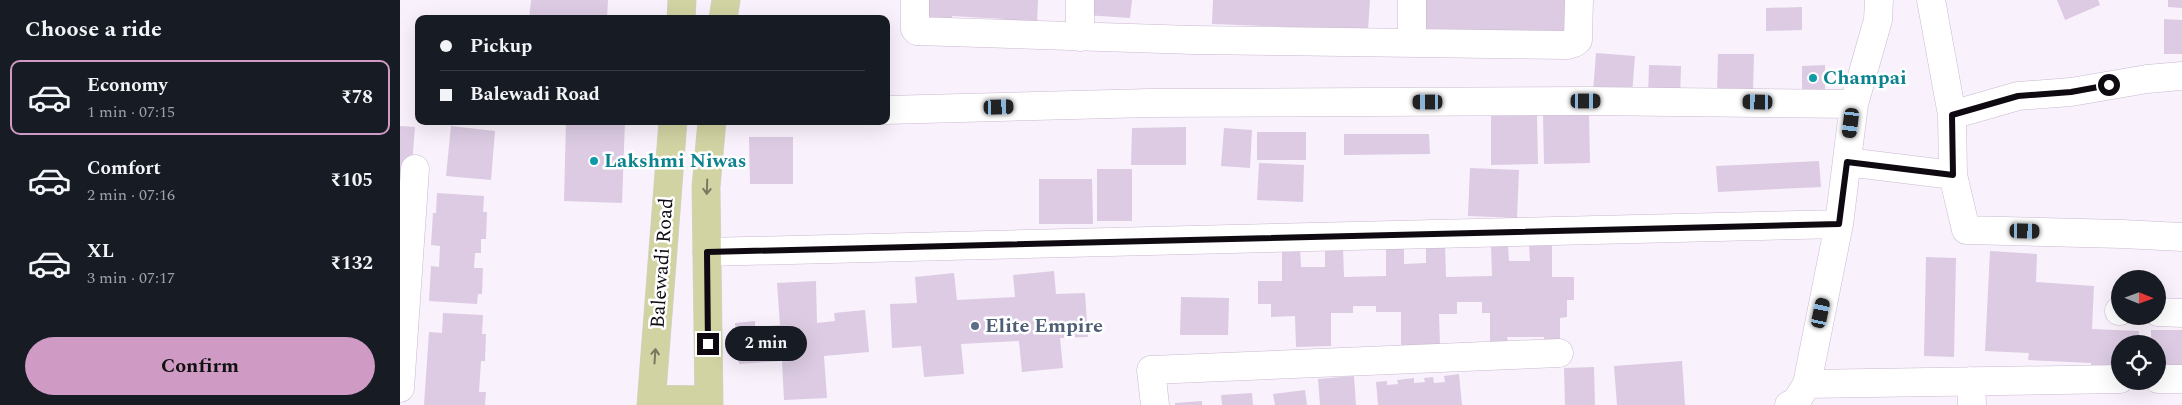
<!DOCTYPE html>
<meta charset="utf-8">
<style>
:root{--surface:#171b24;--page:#242831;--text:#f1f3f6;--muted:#9ea1a6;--line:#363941;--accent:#cf9ac3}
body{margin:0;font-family:Spectral,serif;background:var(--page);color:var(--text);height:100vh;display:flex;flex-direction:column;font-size:19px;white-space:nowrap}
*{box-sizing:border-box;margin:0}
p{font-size:16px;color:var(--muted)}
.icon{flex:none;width:28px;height:28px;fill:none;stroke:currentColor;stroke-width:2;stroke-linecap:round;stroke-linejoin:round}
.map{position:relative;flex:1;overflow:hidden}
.sheet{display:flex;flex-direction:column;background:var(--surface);width:400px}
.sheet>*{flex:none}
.hud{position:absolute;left:15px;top:15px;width:475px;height:110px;border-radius:10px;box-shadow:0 5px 20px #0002;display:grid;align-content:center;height:110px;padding:0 25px;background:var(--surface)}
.needle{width:32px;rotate:91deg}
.tools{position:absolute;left:1711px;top:270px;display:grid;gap:10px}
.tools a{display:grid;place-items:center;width:55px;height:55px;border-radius:50%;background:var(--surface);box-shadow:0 5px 20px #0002;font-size:25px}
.end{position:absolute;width:22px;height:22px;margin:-11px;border:6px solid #0f0911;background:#fff;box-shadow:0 0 0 2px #fff}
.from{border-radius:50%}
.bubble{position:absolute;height:35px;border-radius:18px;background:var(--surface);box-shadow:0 5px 20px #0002;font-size:16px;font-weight:700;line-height:35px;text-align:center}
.car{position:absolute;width:15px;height:30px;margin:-15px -8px;border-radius:6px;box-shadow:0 0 4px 1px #0007;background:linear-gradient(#222 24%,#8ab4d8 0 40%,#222 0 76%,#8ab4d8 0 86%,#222 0)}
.hud b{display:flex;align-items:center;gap:18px;height:48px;font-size:19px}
.hud b+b{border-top:1px solid var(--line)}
.hud i{width:12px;height:12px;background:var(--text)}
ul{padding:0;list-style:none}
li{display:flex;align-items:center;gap:15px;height:75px;margin:0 10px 8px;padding:0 15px;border:2px solid transparent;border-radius:10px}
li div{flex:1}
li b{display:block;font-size:19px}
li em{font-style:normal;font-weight:700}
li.current{border-color:var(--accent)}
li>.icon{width:45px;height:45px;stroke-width:1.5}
h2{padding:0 25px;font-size:22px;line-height:60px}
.action{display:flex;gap:10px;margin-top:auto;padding:10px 25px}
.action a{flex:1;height:58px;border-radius:30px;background:var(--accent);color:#111;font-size:20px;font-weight:700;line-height:58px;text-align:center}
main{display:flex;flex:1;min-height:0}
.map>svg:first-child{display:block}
.building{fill:#dccbe3}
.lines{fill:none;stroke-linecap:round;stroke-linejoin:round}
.minor-casing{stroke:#c9b8d0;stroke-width:29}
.major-casing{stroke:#d4d3d4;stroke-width:29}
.minor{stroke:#fff;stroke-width:28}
.major{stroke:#d1d3a3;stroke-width:28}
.oneway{stroke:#7a7861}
.route{stroke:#0f0911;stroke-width:6}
.culture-dot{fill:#0f9aa8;stroke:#fff;stroke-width:2}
.service-dot{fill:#5c6f8a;stroke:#fff;stroke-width:2}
.labels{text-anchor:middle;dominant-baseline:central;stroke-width:5;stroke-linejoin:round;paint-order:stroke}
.culture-label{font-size:20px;font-weight:bold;fill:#0d838f;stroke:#fff;text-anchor:start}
.street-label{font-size:20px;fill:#0f0911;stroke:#fff}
.service-label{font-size:20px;font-weight:bold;fill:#4e5e75;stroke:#fff;text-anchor:start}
</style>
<main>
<section class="sheet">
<h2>Choose a ride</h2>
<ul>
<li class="current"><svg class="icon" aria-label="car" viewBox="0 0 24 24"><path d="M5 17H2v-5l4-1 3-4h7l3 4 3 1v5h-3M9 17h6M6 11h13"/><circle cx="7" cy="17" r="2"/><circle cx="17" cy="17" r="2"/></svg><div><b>Economy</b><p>1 min · 07:15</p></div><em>₹78</em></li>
<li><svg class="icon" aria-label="car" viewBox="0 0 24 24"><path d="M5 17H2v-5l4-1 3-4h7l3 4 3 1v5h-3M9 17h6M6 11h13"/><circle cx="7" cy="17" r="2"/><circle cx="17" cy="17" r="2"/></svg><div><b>Comfort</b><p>2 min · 07:16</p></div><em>₹105</em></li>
<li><svg class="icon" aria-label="car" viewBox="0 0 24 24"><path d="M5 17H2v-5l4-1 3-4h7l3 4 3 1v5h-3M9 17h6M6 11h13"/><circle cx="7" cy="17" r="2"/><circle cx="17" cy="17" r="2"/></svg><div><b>XL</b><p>3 min · 07:17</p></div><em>₹132</em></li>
</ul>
<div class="action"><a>Confirm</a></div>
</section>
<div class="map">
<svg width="1782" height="405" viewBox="0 0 1782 405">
<rect width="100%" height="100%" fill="#f9f2fc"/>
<!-- building -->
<path class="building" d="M131,0H208L207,19H129Z
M522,0H638L637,24L603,23L604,19L552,16V21L521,20Z
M686,0H732L730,18L685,15Z
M813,0H970L968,30L812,24Z
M1026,0H1174V33L1026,31Z
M1657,0H1698L1700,5L1665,20Z
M1768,0H1782V8L1768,7Z
M1402,7V30L1366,31V8Z
M1764,19L1782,20V54H1764Z
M1196,53L1235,56L1232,95L1193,92Z
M1318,54H1354L1353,93H1317Z
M1249,65L1281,66L1280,98L1248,97Z
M1425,65V90H1402V66Z
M1189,112L1190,163L1144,164L1143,113Z
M1137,115L1138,164L1091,165V116Z
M166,121H225L222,203L164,201Z
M0,126L15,127L8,213L0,212Z
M51,126L95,131L91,180L46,176Z
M786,127V165H731L732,128Z
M824,128L852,130L850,168L821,166Z
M857,132H906V160H857Z
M944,134H1029L1030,154L944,155Z
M349,137H393V184H350Z
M1419,161L1421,187L1318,192L1316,166Z
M859,163L904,165L903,202L857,200Z
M1070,168L1119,170L1117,218L1068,216Z
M697,169H732V221H697Z
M639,179H692L693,224H639Z
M37,193L84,196L83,212H87L86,239H81V253H75L74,268H83L82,294H78L77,304L29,301L31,266L39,267L40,246L31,245L33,213H36Z
M1108,244L1109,261H1130L1129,244H1152V277H1174V300H1167V317L1160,318V342L1144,343V337H1107L1108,343L1090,344V313H1082V302H1057V314H1039L1040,345H1001V312H976V306H953V313H931V346L896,347L895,316L871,317V304H858V281H882V249L900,248L901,267H925V248L943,247L944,277L986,276V247L1004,246V264L1026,263V246L1045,245L1046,277L1092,276L1091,245Z
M1590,251L1637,254L1636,282L1694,286L1692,329L1739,331L1738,344H1720V371L1691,370V363L1628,360L1629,353L1585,351Z
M1526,257L1556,258L1554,357L1524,356Z
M654,271L656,294L685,293L688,337L660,338L663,368L622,372L619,341L561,344L564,374L524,377L521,346L492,348L490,304L517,303L515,277L554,273L557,300L615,297L613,275Z
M416,281L417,323L435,321L434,313L465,310L469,352L424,356L427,398L384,400L382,361L339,364L335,323L355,321V327L380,325L377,283Z
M781,297L829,298L828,335H780Z
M43,313L83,315L82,334H86L85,361H81L79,392H86L85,405H24L29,332L42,333Z
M1751,330H1782V373H1758V344H1751Z
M1282,361L1285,405H1217L1214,366Z
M1194,367L1195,405H1165L1164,368Z
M1059,374L1062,405H978L976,382L987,381V385L998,384L997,380L1014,378V383L1025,382L1024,378L1033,377L1034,383L1045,382L1044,376Z
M954,376L956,405H920L918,379Z
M905,390L907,405H875L873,394Z
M852,393L853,405H822L821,395Z
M802,401V405H775V403Z"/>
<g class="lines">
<defs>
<path id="minor" d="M515,0V29L517,31L793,40L1168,45L1174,43L1178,40L1179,0
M680,0V37
M1531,0L1552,115L1553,175L1566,230L1722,234L1782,237
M1012,42V0
M486,110L750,103L1186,101L1454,104
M1552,115L1618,96L1671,92L1747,79L1782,76
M1447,162L1553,175
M307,252L1439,224
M1719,311H1720
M1758,312L1782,313
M1758,379H1782
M1571,381L1572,405
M1407,384L1720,379
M0,388L15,169
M755,405L751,370L1159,353
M1389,405L1396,402L1407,384L1439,224L1454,104L1478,20L1479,0"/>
<path id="major" d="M281,19L282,0
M323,19L326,0
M252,399L309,400
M251,405L273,121
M309,405L306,187L312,121"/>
</defs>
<!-- minor casing -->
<use href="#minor" class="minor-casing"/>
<!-- major casing -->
<use href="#major" class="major-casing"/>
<!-- minor -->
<use href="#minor" class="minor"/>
<!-- major -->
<use href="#major" class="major"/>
</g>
<!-- one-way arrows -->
<defs><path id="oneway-shaft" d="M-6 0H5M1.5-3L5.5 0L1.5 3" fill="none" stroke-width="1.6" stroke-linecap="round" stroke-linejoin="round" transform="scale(1.25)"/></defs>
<g class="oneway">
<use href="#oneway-shaft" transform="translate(307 187) rotate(92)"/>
<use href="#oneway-shaft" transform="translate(255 356) rotate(-86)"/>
</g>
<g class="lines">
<!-- route -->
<path class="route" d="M308,344L307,252L1439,224L1447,162L1553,175L1552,115L1618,96L1671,92L1709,85"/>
</g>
<!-- markers -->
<g class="culture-dot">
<circle cx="1413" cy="78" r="5"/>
<circle cx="194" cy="161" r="5"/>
</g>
<circle class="service-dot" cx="575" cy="326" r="5"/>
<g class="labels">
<!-- culture labels -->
<g class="culture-label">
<text x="1423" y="78">Champai</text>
<text x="204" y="161">Lakshmi Niwas</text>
</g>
<!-- street labels -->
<g class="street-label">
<text transform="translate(262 263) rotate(-86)">Balewadi Road</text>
</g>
<!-- service labels -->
<g class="service-label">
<text x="585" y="326">Elite Empire</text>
</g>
</g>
</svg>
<div class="tools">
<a><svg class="needle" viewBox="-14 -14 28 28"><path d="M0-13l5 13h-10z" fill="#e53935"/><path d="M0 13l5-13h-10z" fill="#9ea1a6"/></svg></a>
<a><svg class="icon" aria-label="locate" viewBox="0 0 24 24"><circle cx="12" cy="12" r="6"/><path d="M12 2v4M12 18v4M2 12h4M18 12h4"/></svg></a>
</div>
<i class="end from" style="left:1709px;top:85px"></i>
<i class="end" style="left:308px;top:344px"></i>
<div class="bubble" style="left:325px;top:326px;width:82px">2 min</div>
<i class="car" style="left:1186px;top:101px;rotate:90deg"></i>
<i class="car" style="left:1028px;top:102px;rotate:270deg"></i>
<i class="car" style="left:1358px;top:102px;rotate:271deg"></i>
<i class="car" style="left:599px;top:107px;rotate:88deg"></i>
<i class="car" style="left:1451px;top:123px;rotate:187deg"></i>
<i class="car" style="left:1625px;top:231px;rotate:91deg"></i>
<i class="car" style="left:1421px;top:313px;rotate:12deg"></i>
<div class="hud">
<b><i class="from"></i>Pickup</b>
<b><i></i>Balewadi Road</b>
</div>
</div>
</main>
